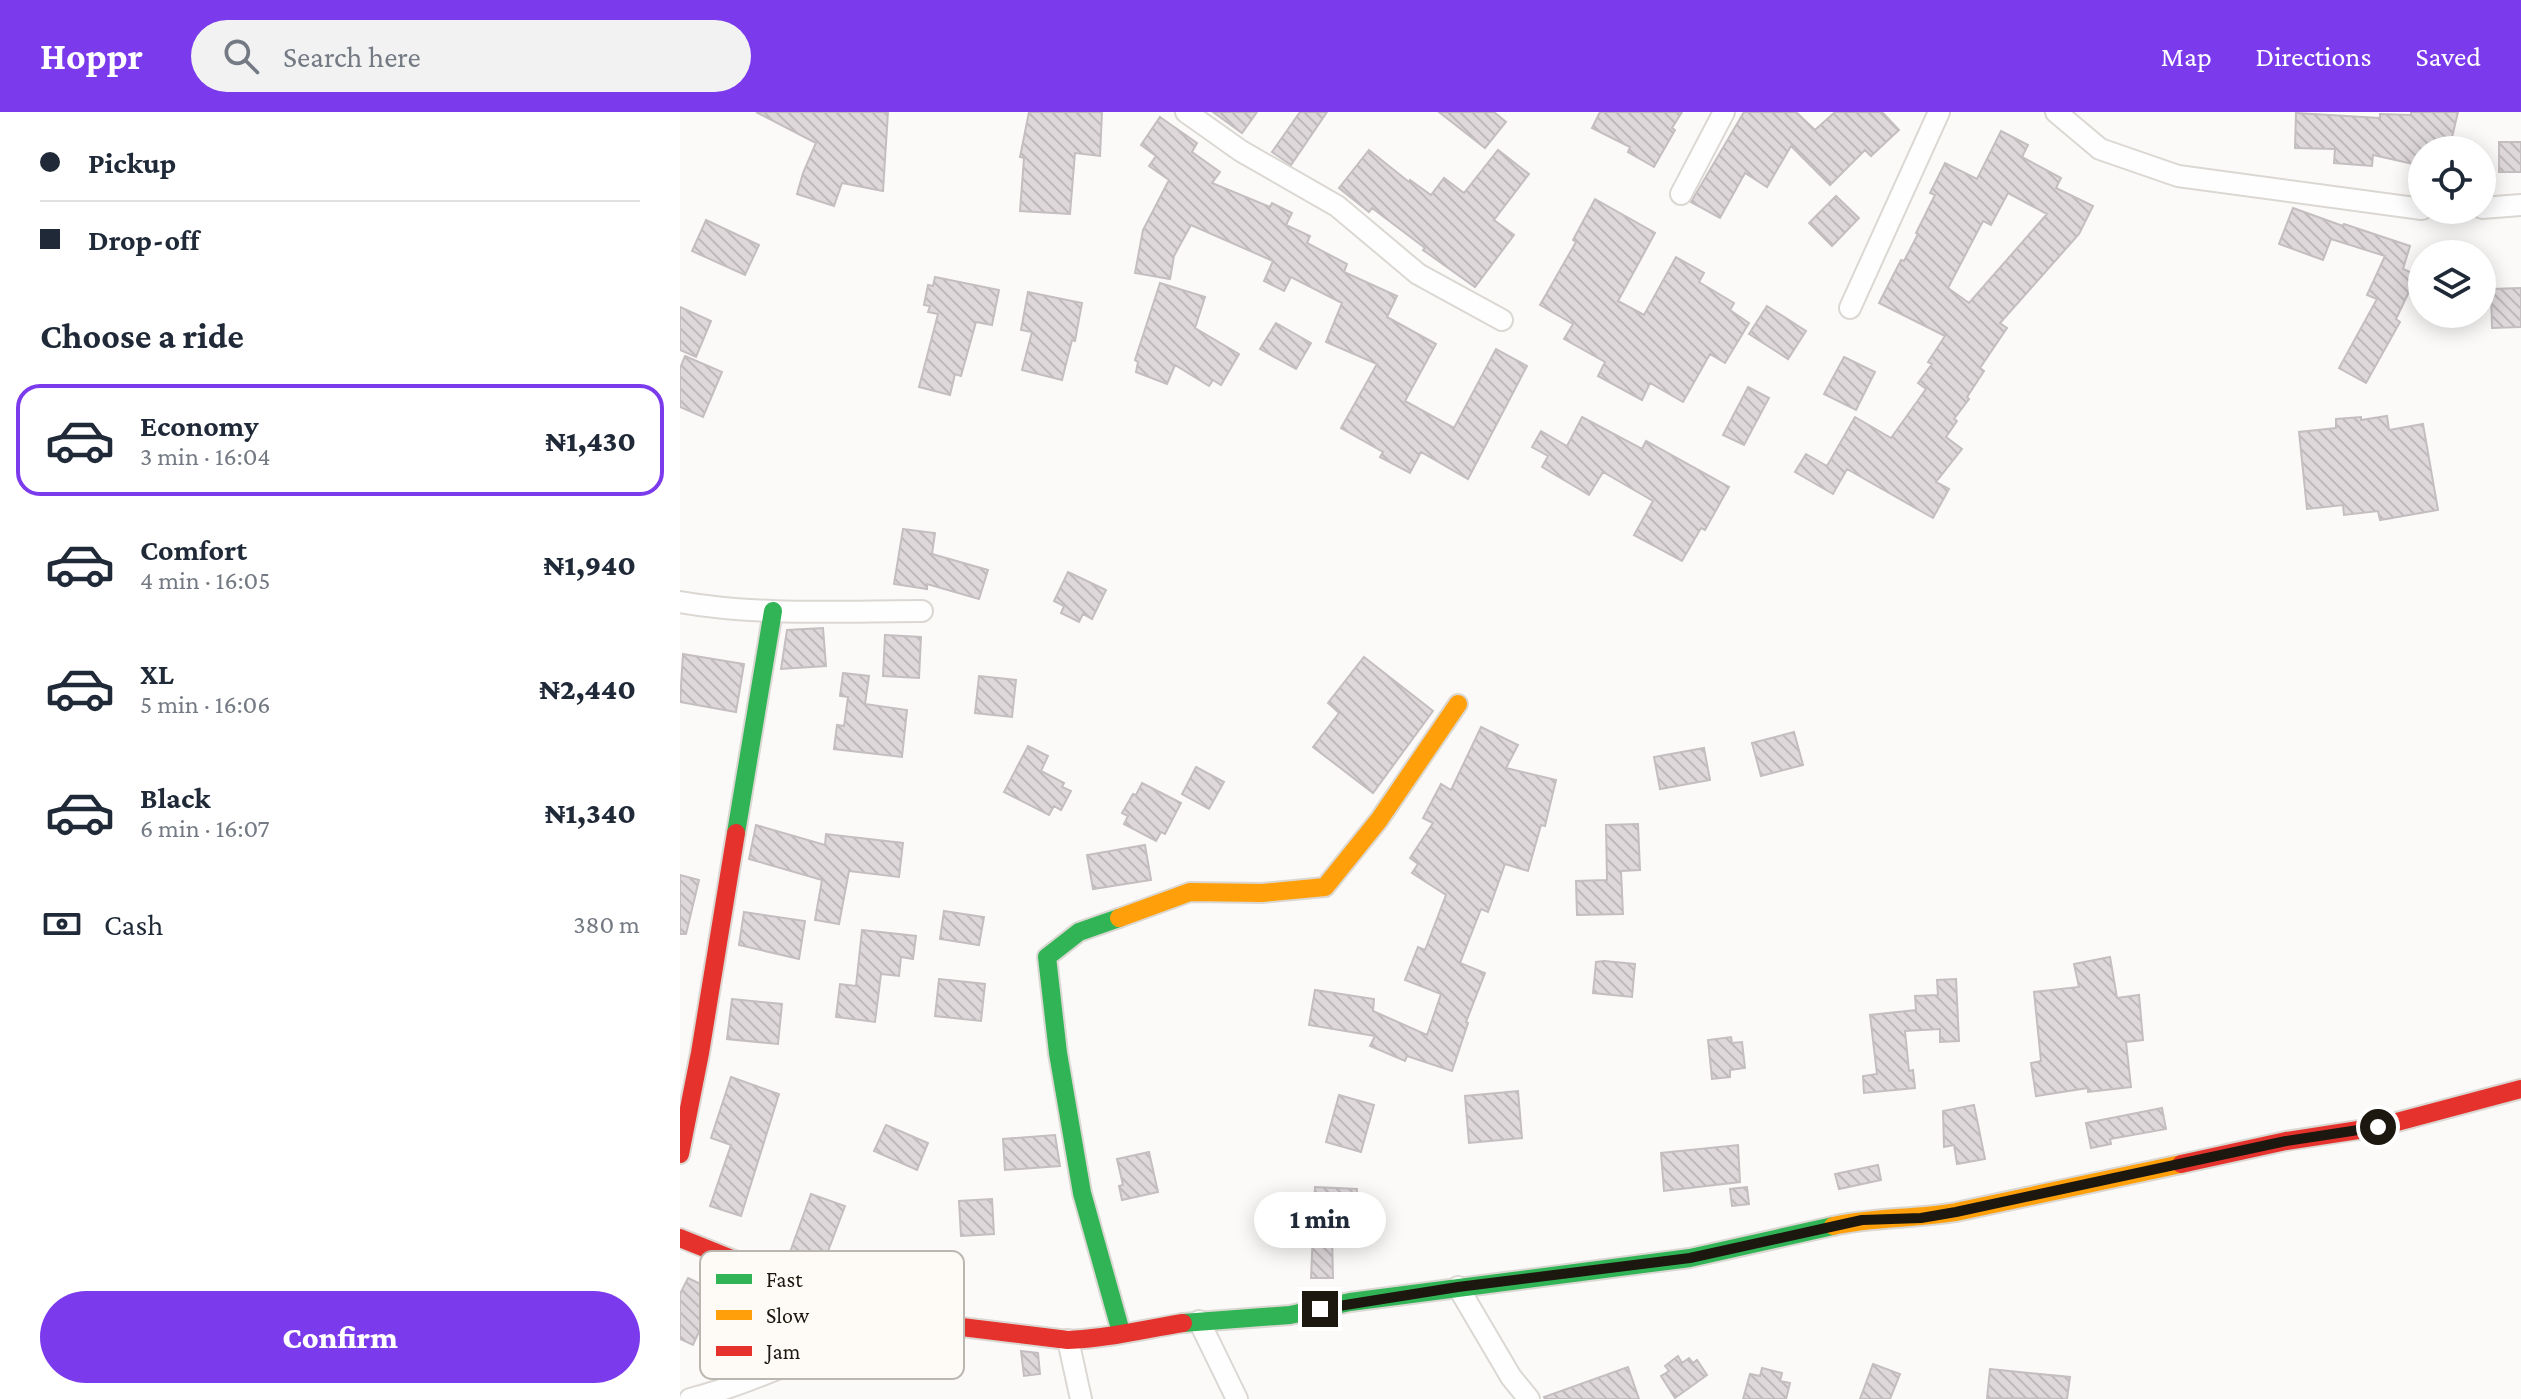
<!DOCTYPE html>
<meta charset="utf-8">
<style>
:root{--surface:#fff;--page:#f2f2f3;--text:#1f2937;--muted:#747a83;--line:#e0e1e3;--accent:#7c3aed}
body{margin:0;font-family:"Crimson Pro",serif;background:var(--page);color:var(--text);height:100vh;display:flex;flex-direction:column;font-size:30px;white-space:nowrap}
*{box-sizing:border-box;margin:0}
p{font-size:26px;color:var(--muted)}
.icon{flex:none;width:44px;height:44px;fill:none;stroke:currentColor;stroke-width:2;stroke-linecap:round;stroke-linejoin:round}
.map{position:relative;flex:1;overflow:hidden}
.panel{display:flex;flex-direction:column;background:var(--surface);width:680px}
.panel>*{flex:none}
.top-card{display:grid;align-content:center;height:176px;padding:0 40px;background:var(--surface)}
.buttons{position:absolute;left:1728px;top:24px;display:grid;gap:16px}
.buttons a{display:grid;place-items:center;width:88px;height:88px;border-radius:50%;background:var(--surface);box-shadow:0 4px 20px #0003;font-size:40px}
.end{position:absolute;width:36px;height:36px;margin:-18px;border:10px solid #1c180f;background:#fff;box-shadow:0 0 0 4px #fff}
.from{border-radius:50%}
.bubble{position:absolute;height:56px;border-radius:28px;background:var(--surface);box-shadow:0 4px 20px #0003;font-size:26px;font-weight:800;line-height:56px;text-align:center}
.top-card b{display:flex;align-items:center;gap:28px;height:76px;font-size:30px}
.top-card b+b{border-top:2px solid var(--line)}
.top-card i{width:20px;height:20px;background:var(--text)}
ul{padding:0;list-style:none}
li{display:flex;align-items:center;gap:24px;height:112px;margin:0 16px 12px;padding:0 24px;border:4px solid transparent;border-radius:24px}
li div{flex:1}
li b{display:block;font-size:30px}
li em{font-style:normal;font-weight:800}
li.on{border-color:var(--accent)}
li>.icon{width:72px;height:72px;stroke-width:1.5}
h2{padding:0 40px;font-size:36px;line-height:96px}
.pay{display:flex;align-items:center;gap:20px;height:88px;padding:0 40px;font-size:30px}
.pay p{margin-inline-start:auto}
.cta{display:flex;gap:16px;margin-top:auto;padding:16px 40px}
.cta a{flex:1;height:92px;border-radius:48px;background:var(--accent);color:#fff;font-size:32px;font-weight:800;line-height:92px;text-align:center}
header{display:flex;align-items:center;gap:48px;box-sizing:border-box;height:112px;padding:0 40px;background:var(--accent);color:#fff}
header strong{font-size:38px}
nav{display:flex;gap:44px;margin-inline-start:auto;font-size:28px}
.search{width:560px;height:72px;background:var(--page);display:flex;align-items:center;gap:20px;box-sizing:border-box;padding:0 28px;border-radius:44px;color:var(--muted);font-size:30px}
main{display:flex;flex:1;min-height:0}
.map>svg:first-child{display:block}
.building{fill:url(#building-back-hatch);stroke:#c4bec0;stroke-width:2;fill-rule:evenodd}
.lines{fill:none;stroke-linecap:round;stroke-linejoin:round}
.street-casing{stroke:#dbd8d3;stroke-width:24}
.fast-casing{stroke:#dbd8d3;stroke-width:22}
.slow-casing{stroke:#dbd8d3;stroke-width:22}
.jam-casing{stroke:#dbd8d3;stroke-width:22}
.street{stroke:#fffefe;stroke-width:20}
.fast{stroke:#30b455;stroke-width:18}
.slow{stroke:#ff9f0a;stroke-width:18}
.jam{stroke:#e5322d;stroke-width:18}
.route{stroke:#1c180f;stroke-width:10}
.key{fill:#fefbf6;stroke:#bab7b1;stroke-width:2}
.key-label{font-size:22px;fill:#1c180f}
</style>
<header>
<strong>Hoppr</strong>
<div class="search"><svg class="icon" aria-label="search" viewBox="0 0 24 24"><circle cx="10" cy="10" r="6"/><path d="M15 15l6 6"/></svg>Search here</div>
<nav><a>Map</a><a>Directions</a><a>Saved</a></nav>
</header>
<main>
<section class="panel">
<div class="top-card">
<b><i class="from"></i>Pickup</b>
<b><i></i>Drop-off</b>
</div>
<h2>Choose a ride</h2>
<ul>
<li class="on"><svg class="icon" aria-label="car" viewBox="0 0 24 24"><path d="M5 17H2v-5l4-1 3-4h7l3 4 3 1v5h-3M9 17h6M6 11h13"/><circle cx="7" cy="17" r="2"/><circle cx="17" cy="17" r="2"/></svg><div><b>Economy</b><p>3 min · 16:04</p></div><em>₦1,430</em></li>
<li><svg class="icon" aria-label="car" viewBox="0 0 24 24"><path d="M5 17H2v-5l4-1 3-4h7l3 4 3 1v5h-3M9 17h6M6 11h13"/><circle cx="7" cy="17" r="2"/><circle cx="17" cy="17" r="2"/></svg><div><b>Comfort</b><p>4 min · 16:05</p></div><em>₦1,940</em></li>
<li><svg class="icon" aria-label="car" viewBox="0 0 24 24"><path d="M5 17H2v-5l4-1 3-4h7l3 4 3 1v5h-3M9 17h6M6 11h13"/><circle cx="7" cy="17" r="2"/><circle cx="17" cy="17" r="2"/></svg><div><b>XL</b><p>5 min · 16:06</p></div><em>₦2,440</em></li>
<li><svg class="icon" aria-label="car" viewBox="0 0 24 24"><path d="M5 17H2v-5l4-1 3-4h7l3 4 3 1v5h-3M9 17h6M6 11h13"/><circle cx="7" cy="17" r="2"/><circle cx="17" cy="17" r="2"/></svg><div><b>Black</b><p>6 min · 16:07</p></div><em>₦1,340</em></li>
</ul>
<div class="pay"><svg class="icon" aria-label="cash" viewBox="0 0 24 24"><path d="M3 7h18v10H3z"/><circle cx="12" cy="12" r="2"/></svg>Cash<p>380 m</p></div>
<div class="cta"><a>Confirm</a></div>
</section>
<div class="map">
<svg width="1841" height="1287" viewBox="0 0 1841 1287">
<defs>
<pattern id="building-back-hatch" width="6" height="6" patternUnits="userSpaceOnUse" patternTransform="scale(2)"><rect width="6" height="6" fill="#ded8db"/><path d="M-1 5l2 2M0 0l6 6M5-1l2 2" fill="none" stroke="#beb9bb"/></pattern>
</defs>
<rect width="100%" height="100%" fill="#fcfaf8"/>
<!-- building -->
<path class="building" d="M76,0H208L203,79L162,71L154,94L117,82L123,61L136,31Z
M349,0H422L420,44L395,41L390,102L340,99L344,46L340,45Z
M533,0H577L562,21Z
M620,0H647L611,53L592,40Z
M759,0H814L826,10L805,36Z
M920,0H1002L992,16L995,18L974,55L948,40L950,35L912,16Z
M1064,0H1116L1135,18L1155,0H1202L1219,18L1191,44L1185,38L1150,73L1111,34L1087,75L1065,61L1040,106L1011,90Z
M1731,0H1778L1769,38H1742V54L1693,43L1692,54L1654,51L1655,37L1615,36L1616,1L1700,6V2L1731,3Z
M480,5L517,31L512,40L540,60L532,71L590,95L592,91L612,101L606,113L630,124L627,131L667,152L664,160L717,184L707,205L756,232L725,289L774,316L816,237L847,254L788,367L741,340L730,361L700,345L703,340L661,316L697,252L646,230L662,191L611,165L604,179L584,169L593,149L511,113L494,144L490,167L455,161L463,118L489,68L469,54L476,44L461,33Z
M1321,19L1348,33L1342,45L1381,66L1376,76L1413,94L1399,122L1320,211L1327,216L1300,256L1304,259L1287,285L1289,287L1274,307L1277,309L1266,325L1282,337L1256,370L1269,377L1253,406L1167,357L1153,382L1115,360L1126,342L1147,354L1175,305L1211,326L1246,277L1238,271L1252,252L1248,250L1265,224L1199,191L1221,148L1224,149L1238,122L1236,121L1255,83L1250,81L1265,51L1297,67ZM1328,81L1367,102L1289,191L1268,176L1303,109L1311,113Z
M1819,30H1841V60H1819Z
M689,38L729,70L730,68L751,83L764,66L784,81L818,38L849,62L814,108L834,123L795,175L743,138L745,136L692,96L689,100L659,76Z
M1156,84L1179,106L1152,134L1129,111Z
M915,87L975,121L938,189L964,203L996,145L1024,161L1019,170L1054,191L1050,198L1069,211L1045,251L1030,242L1003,290L970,271L962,288L918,264L925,250L884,227L893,212L860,193L896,130L893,128Z
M1613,96L1663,114L1664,112L1730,134L1723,157L1737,163L1716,207L1720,210L1686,271L1659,256L1697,187L1687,183L1705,144L1651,127L1643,148L1599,132Z
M26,108L79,133L65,163L12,139Z
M255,165L319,178L312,213L296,210L281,264L275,262L270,283L239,275L258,202L248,200L250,194L244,193L248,173L253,174Z
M480,171L525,185L515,216L559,242L541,273L533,268L529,274L495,253L487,272L456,260L458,250L455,248Z
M1841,176V215L1812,216L1811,177Z
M348,180L402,191L395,229L392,228L382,268L342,258L352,220L341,218Z
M1087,194L1126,219L1108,247L1069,222Z
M0,195L31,209L16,245L0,238Z
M596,211L631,231L616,257L580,237Z
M5,244L42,260L23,305L0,295V256Z
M1164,245L1195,260L1176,298L1144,282Z
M1068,275L1089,286L1064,333L1043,323Z
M1707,304L1709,318L1743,312L1758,398L1700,408L1698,399L1664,403L1663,393L1627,397L1619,320L1656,316V307L1681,305V308Z
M902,305L962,337L966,329L1049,375L1025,418L1021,416L1002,449L954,423L973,389L923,360L909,383L862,355L868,344L852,335L861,319L887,334Z
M223,417L255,421L252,442L308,458L299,487L247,472V477L214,472Z
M388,460L426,478L412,507L403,502L399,510L381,501L384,494L374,489Z
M143,516L146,554L101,557L107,518Z
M205,523L241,525L239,566L203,564Z
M3,542L64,552L56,600L0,590Z
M684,545L753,599L693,681L633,635L659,601L648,591Z
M163,561L189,564L185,592L227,598L222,645L154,637L157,613L164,614L168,585L160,584Z
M299,564L336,568L332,605L295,601Z
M801,615L838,633L826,656L876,668L865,714L861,713L848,759L825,752L808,800L801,797L780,851L805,861L786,910L788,911L772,959L727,944L725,949L690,934L695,924L629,913L635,878L694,887L693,899L747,923L761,882L725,868L738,835L745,838L766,783L732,761L738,752L730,746L753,711L743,706L761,672L771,678Z
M1114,620L1123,653L1081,664L1072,631Z
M348,634L368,644L361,659L384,671L382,675L391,679L381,698L374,694L369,703L324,680Z
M1024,636L1030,668L980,677L974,645Z
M516,655L544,670L529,697L502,682Z
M462,671L501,691L485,722L481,720L476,729L444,712L448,704L442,701L453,682L456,683Z
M958,712L960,758L941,759L943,802L897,803L896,769L927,768L926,713Z
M76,713L145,733L146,722L223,731L219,765L169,759L159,812L135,808L142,768L69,747Z
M465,733L471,768L413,777L407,743Z
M0,763L19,768L6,822H0Z
M264,799L304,805L299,833L260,827Z
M64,800L125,809L119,847L59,833Z
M182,818L236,824L233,847L221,845L219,864L201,862L195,910L156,905L160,872L176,874Z
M1430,845L1437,886L1459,883L1463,928L1446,930L1451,975L1408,980V976L1356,984L1351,951L1361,949L1354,880L1399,875L1394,852Z
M924,849L955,852L952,885L913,881L916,850Z
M259,867L305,872L301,909L255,904Z
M1276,867L1279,929L1260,930V917L1225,919L1229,959L1233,958L1235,976L1184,981L1183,964L1197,962L1190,903L1236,898L1235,884L1258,883L1257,868Z
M52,887L102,892L98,932L47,927Z
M1051,925L1052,931L1062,930L1065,956L1050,958V965L1032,967L1028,928Z
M51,965L99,982L61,1104L30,1094L51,1033L31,1026Z
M838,979L842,1026L789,1031L785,984Z
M659,983L694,993L681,1040L646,1030Z
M1294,993L1305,1047L1277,1052L1274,1033L1264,1035L1263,999Z
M1482,996L1486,1017L1430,1027L1431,1032L1411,1036L1406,1011Z
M206,1013L248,1031L237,1058L194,1039Z
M375,1023L380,1054L325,1058L323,1027Z
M1058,1033L1060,1070L984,1079L981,1041Z
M469,1040L478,1080L442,1088L439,1074L443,1073L437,1047Z
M1198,1053L1201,1068L1159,1077L1155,1062Z
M635,1075L677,1077L675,1124L652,1123L653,1166H631Z
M1067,1075L1069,1092L1052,1094L1050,1077Z
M131,1082L165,1094L142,1155L109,1143Z
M312,1087L314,1122L281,1124L279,1089Z
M8,1166L37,1180L13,1233L0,1227V1182Z
M341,1239L358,1241L360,1262L344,1264Z
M998,1244L1002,1251L1009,1246L1013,1251L1017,1248L1027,1263L995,1286L981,1264L989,1259L985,1254Z
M1193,1252L1220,1262L1210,1287H1180Z
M948,1255L959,1287H865L864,1285Z
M1082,1256L1102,1261L1100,1269L1110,1271L1106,1287H1063L1070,1262L1080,1264Z
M1310,1257L1390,1265L1387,1287L1307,1286Z"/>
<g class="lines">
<defs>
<path id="street" d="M506,0L561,39L657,94L738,162L822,208
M1376,0L1420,37L1498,64L1742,97
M1001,82L1044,0
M1802,96L1841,93
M1170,196L1259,0
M0,490C80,504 162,499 242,499
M778,1175L831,1265L849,1287
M519,1209L557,1287
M388,1228L401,1287
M10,1287C84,1268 151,1230 224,1208"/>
<path id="fast" d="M56,721L93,499
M439,806L399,820L367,845L378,941L402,1081L441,1220
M503,1211L610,1203L670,1190L1010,1146L1153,1114"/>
<path id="slow" d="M439,806L510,780L582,781L645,775L699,708L778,592
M1153,1114C1193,1105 1235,1107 1276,1100L1501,1052"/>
<path id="jam" d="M0,1042L20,941L56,721
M1501,1052L1606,1029L1698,1015L1841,977
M0,1126L124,1176L224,1208L388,1228C426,1227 465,1217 503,1211"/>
</defs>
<!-- street casing -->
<use href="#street" class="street-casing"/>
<!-- fast casing -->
<use href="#fast" class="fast-casing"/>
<!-- slow casing -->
<use href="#slow" class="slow-casing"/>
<!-- jam casing -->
<use href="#jam" class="jam-casing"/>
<!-- street -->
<use href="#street" class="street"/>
<!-- fast -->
<use href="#fast" class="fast"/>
<!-- slow -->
<use href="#slow" class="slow"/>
<!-- jam -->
<use href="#jam" class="jam"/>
</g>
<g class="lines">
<!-- route -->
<path class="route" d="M640,1197L778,1175L1010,1146L1182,1108L1241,1106L1276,1100L1606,1029L1698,1015"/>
</g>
<!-- legend -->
<rect x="20" y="1139" width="264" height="128" rx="12" class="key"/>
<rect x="36" y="1162" width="36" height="10" fill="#30b455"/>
<rect x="36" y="1198" width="36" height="10" fill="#ff9f0a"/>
<rect x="36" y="1234" width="36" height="10" fill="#e5322d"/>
<g class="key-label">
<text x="86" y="1175">Fast</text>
<text x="86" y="1211">Slow</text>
<text x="86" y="1247">Jam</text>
</g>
</svg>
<div class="buttons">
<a><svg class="icon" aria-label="locate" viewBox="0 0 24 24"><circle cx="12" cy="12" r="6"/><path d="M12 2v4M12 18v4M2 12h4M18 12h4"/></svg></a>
<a><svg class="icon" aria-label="layers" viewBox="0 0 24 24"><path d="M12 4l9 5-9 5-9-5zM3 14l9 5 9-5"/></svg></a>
</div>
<i class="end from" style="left:1698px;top:1015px"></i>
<i class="end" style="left:640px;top:1197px"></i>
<div class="bubble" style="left:574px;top:1080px;width:132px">1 min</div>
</div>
</main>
